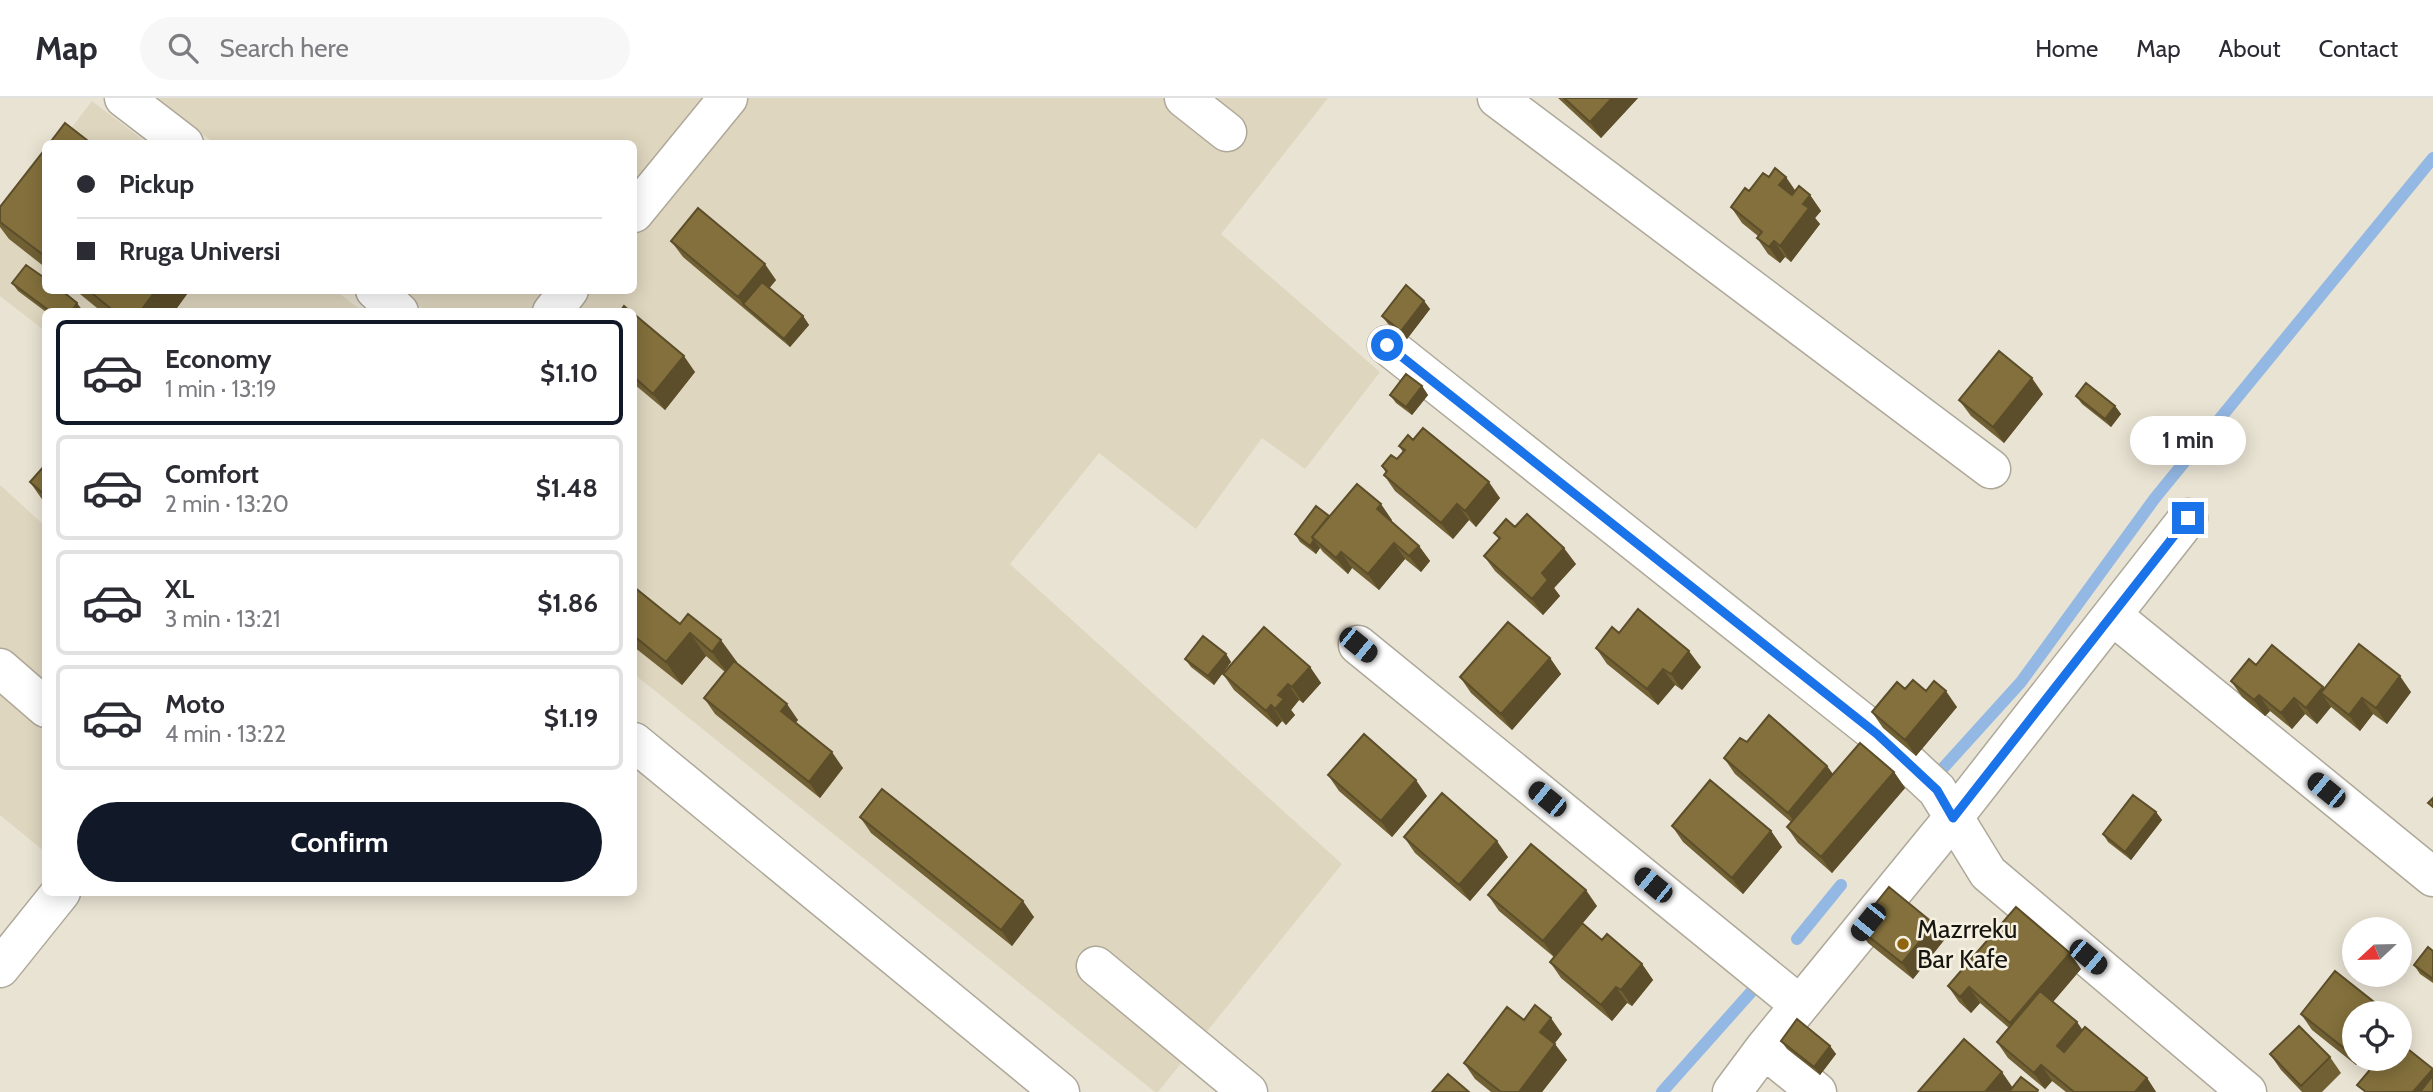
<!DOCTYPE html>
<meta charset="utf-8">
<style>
:root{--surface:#fff;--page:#f7f7f7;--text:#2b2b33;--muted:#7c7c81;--line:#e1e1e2;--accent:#111827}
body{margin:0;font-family:Cabin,sans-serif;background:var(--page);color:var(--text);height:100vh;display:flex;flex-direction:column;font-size:26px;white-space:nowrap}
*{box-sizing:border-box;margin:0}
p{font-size:23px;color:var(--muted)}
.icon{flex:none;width:38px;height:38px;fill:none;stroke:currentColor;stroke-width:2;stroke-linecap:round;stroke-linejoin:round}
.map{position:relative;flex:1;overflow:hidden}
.drawer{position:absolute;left:42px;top:210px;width:595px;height:588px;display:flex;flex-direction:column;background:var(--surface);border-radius:10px;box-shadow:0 4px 18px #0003}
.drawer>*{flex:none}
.banner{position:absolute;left:42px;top:42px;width:595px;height:154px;border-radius:10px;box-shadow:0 4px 18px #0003;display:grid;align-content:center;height:154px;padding:0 35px;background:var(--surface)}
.needle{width:46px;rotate:248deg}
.buttons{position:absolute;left:2342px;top:819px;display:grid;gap:14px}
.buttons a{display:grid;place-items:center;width:70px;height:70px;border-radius:50%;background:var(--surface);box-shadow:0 4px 18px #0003;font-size:35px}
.end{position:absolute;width:32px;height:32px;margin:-16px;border:9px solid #1a73e8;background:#fff;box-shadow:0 0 0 4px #fff}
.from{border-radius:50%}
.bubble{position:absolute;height:49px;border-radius:24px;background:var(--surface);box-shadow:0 4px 18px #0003;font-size:23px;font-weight:700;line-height:49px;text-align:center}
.car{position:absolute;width:21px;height:42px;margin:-21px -10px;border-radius:9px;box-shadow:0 0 5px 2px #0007;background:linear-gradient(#222 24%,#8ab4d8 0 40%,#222 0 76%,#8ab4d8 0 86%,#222 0)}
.banner b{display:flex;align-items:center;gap:24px;height:66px;font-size:26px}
.banner b+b{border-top:2px solid var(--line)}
.banner i{width:18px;height:18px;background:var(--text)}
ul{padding:12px 0 0;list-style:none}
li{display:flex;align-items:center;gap:21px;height:105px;margin:0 14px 10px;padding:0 21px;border:4px solid var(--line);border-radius:10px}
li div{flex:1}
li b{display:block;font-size:26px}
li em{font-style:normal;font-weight:700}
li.active{border-color:var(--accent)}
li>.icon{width:63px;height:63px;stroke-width:1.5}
.action{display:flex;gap:14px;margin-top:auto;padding:14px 35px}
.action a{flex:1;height:80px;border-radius:42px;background:var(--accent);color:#fff;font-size:28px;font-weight:700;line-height:80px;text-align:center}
header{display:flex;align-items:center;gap:42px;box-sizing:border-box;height:98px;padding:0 35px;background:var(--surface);border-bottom:2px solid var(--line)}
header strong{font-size:33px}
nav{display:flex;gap:38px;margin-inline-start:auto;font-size:24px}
.search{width:490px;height:63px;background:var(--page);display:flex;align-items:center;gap:18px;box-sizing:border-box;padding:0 24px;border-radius:38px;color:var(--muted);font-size:26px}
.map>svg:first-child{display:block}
.built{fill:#dfd6bf}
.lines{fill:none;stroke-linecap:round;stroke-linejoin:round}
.stream{stroke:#94b8e4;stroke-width:12}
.minor-casing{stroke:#aea899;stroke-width:41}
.minor{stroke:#fff;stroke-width:38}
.wall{fill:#716034}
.shaded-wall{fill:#5c4e2a}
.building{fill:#83703c;stroke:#5c4e2a;stroke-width:2}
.route{stroke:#1a73e8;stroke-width:9}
.poi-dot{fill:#91650f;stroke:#f6f0e0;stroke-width:2.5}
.labels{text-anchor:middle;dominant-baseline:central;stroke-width:5;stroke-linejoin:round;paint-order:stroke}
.poi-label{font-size:26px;fill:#171510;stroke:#f6f0e0;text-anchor:start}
</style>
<header>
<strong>Map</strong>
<div class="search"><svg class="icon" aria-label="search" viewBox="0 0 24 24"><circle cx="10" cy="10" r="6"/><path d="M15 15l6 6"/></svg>Search here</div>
<nav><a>Home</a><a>Map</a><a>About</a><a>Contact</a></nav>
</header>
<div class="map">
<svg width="2433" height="994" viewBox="0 0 2433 994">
<rect width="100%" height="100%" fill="#e9e3d3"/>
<!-- built -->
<path class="built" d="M157,0H703L634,85V46L214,45Z
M743,0H1328L1221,136L1380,274L1305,371L1262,340L1196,431L1099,355L1010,466L1342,766L1158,994H1155L634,576V214H568L585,193L634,192V133Z
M92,3L147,45L59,46Z
M45,63L46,192L336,193L362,213L46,214L45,233L0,198V121Z
M400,193H546L529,214L426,213Z
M0,387L45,428V754L0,717Z"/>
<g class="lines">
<!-- stream -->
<path class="stream" d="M1944,669L2021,584L2155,400L2433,60
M1797,841L1841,787
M1662,994L1752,893"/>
<defs>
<path id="minor" d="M124,0L184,46
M1184,0L1227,34
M1497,0L1991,371
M634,115L728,0
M375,192L399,214
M552,214L569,192
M1387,247L1877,636L1937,692L1988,775L2247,994
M2113,518L2433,779
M1358,547L1800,907
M0,570L46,610
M634,644L1060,994
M1096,868L1248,994
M0,870L61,794
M1764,951L1817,994
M1732,994L1764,951L1953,720L2188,420"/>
</defs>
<!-- minor casing -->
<use href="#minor" class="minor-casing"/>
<!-- minor -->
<use href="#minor" class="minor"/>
</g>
<!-- wall -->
<path class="wall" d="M1558,0H1638L1601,40Z
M46,50V170L9,141L0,129V109Z
M1769,79L1796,93L1810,97L1821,113L1815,120L1820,126L1791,164L1785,159L1780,165L1768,156L1757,140L1758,138L1742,125L1731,109L1749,93Z
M671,143L776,182L769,190L803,218L809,227L790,249L683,159Z
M12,185L83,213L46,214L18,193Z
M75,192H190L174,214H102Z
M1424,203L1430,211L1407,241L1388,226L1382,218Z
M634,216L695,274L665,312L634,286Z
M1422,288L1428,297L1412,317L1396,305L1390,297Z
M2043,296L2004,345L1971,318L1959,302Z
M2076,298L2115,308L2121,316L2111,329L2082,306Z
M1413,342L1500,400L1476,429L1469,422L1453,441L1395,393L1384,377L1386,375L1382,368L1397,361L1403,354L1399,348Z
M46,366V407L30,384Z
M1329,418L1392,422L1391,424L1419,448L1430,463L1421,474L1405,461L1379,492L1352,470L1348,476L1323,454L1320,450L1316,456L1300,444L1295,436Z
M1515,429L1576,466L1554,490L1560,498L1543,517L1495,473L1484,458L1499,441L1494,435Z
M634,489L680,526L737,564L736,565L798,622L795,625L843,670L820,700L715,616L704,600L725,574L706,558L682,587L634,549Z
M1619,535L1701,569L1682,592L1675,587L1658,607L1607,566L1596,550Z
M1226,556L1231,564L1214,587L1191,569L1185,561Z
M1550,560L1561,576L1512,632L1471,595L1460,579Z
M2256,567L2323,589L2325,591L2411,594L2387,626L2373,616L2360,633L2331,609L2317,626L2305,616L2292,631L2270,613L2265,618L2242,599L2231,583Z
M1310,569L1321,585L1303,605L1299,602L1291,612L1295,617L1286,627L1282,623L1277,629L1234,592L1223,576Z
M1905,591L1926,593L1957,609L1916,658L1883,630L1872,614Z
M1747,644L1827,668L1833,676L1894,674L1905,690L1832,775L1798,745L1787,729L1791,724L1735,676L1724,660Z
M1328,677L1427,698L1392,739L1339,693Z
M2156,714L2162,722L2131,762L2108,744L2103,736Z
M860,719L1034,819L1012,848L871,735Z
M1672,728L1771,733L1782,749L1743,796L1683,744Z
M1404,739L1508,759L1470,803L1415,755Z
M1488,797L1597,808L1582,826L1602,842L1642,866L1653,882L1632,908L1627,905L1612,923L1561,880L1550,864L1554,859L1499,813Z
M1934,826L1945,841L1913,881L1868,845L1857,829Z
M2433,853V885L2420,876L2414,867Z
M2081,871L2053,904L2077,924L2082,932L2147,980L2156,994H2066L2052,983L2045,991L2008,960L1997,944L2009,930L1980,905L1971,915L1959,904L1948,888Z
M2335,873L2354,961H2361L2356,967L2312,932L2301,916Z
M1524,922L1562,936L1554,946L1567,962L1542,994H1491L1475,981L1464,965Z
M1781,943L1830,948L1836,956L1820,977L1787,951Z
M2270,956L2330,959L2341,975L2322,994H2302L2281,972Z"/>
<!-- shaded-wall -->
<path class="shaded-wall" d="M1612,0H1638L1601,40L1590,24Z
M1786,79L1797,95L1790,103L1779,87Z
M1810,97L1821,113L1815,120L1820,126L1791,164L1780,148L1803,106Z
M1774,143L1785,159L1780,165L1769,149Z
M765,166L776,182L751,213L743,206L738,199Z
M156,192H190L174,214H140Z
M1424,203L1430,211L1407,241L1401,233Z
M77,205L83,213L71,214Z
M803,218L809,227L790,249L784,241Z
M684,258L695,274L665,312L653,296Z
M2032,280L2043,296L2004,345L1993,329Z
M1422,288L1428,297L1412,317L1406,309Z
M2115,308L2121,316L2111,329L2105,321Z
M1489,384L1500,400L1476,429L1465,413Z
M1381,406L1392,422L1388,427L1377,411Z
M1457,406L1469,422L1453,441L1441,425Z
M1314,442L1320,450L1316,456L1310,448Z
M1394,445L1405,461L1379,492L1368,476Z
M1419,448L1430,463L1421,474L1409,458Z
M1564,450L1576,466L1554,490L1560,498L1543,517L1532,501L1542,475Z
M1341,454L1352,470L1348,476L1336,460Z
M690,535L706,558L682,587L666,564Z
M721,542L737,564L728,576L712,554Z
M1689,553L1701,569L1682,592L1671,576Z
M1226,556L1231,564L1214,587L1208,578Z
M1550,560L1561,576L1512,632L1501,616Z
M1310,569L1321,585L1303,605L1292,589Z
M1663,571L1675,587L1658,607L1647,591Z
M2400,578L2411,594L2387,626L2376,610Z
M1288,586L1299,602L1291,612L1295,617L1286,627L1275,611L1278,597Z
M2323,589L2334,605L2321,595L2331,609L2317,626L2306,610Z
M1946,593L1957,609L1916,658L1905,642Z
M2259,597L2270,613L2265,618L2254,602Z
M2294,600L2305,616L2292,631L2281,615Z
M2362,600L2373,616L2360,633L2349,617Z
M787,606L798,622L792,629L781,613Z
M1271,607L1282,623L1277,629L1266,613Z
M832,654L843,670L820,700L809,684Z
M1827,668L1838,684L1799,730L1788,715Z
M1894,674L1905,690L1832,775L1821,759Z
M1416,682L1427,698L1392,739L1381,723Z
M2156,714L2162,722L2131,762L2125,754Z
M1771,733L1782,749L1743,796L1732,780Z
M1497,743L1508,759L1470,803L1459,787Z
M1586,792L1597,808L1554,859L1543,843Z
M1023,803L1034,819L1012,848L1001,832Z
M1934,826L1945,841L1913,881L1902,865Z
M2070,855L2081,871L2021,941L2010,925Z
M1642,866L1653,882L1632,908L1621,892Z
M1616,889L1627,905L1612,923L1601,907Z
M1969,889L1980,905L1971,915L1960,899Z
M2379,908L2385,915H2373Z
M1551,920L1562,936L1551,950L1540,934Z
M2077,924L2088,940L2068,964L2057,948Z
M2354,940V961H2361L2356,967L2345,951Z
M1555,946L1567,962L1542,994H1519Z
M1830,948L1836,956L1820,977L1814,969Z
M2041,967L2052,983L2045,991L2034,975Z
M2433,971V994H2413Z
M2002,974L2013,990L2010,994H1985Z
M2147,980L2156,994H2135Z"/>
<!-- building -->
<path class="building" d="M1564,0H1612L1590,24Z
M65,25L92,46H49Z
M46,50V159L0,124V109Z
M1775,70L1786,79L1779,87L1792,97L1799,88L1810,97L1803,106L1809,110L1780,148L1774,143L1769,149L1757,140L1762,134L1731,109L1745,90L1749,93L1763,75L1769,79Z
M698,110L765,166L738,199L671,143Z
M26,167L46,181V192H61L77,205L71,214H51L12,185Z
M762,184L803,218L784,241L743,206Z
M1406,187L1424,203L1401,233L1382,218Z
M88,192H156L140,214H115Z
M624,208L631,214H620Z
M634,216L684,258L653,296L634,279Z
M1999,253L2032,280L1993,329L1959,302Z
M1406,276L1422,288L1406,309L1390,297Z
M2086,285L2115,308L2105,321L2076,298Z
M1423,330L1489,384L1465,413L1457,406L1441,425L1384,377L1387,373L1382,368L1391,357L1397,361L1405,352L1399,348L1408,337L1413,342Z
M46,366V398L30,384Z
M1357,386L1381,406L1377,411L1419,448L1409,458L1394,445L1368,476L1341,454L1336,460L1312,439Z
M1316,408L1329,418L1312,439L1314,442L1310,448L1295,436Z
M1527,416L1564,450L1542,475L1548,482L1532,501L1484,458L1500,440L1494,435L1506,421L1515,429Z
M634,489L680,526L688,516L721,542L712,554L690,535L666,564L634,538Z
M1638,511L1689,553L1671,576L1663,571L1647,591L1596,550L1612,529L1619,535Z
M1508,524L1550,560L1501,616L1460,579Z
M1264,529L1310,569L1292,589L1288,586L1278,597L1284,601L1275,611L1271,607L1266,613L1223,576Z
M1203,538L1226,556L1208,578L1185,561Z
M2359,546L2400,578L2376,610L2362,600L2349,617L2321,595Z
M2272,547L2323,589L2306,610L2294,600L2281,615L2259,597L2254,602L2231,583L2249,561L2256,567Z
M734,563L787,606L781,613L832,654L809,684L704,600Z
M1913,582L1926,593L1934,583L1946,593L1905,642L1872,614L1897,584L1905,591Z
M1769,617L1827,668L1788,715L1724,660L1740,640L1747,644Z
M1364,636L1416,682L1381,723L1328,677Z
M1860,645L1894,674L1821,759L1787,729Z
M1710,682L1771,733L1732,780L1672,728Z
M882,691L1023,803L1001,832L860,719Z
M1442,695L1497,743L1459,787L1404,739Z
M2133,697L2156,714L2125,754L2103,736Z
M2433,700V709L2428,705Z
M1531,746L1586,792L1543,843L1488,797Z
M1889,789L1934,826L1902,865L1857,829Z
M2016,809L2070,855L2010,925L1969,889L1960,899L1948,888Z
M1582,825L1602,842L1607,836L1642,866L1621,892L1616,889L1601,907L1550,864Z
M2428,849L2433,853V881L2414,867Z
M2335,873L2379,908L2373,915H2354V940L2345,951L2301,916Z
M2040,893L2077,924L2057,948L2064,954L2085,929L2147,980L2135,994H2074L2041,967L2034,975L1997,944Z
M1535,907L1551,920L1540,934L1555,946L1519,994H1501L1464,965L1507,909L1524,922Z
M1797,921L1830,948L1814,969L1781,943Z
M2299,928L2330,959L2301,988L2270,956Z
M1964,941L2002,974L1985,994H1918Z
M2399,944L2433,971L2413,994H2366L2357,987L2379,961H2399Z
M1448,976L1469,994H1432Z
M2433,977V994H2420Z
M2021,979L2038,992L2037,994H2009Z"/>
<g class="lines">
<!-- route -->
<path class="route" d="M1387,247L1877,636L1937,692L1953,720L2188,420"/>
</g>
<!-- markers -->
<circle class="poi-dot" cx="1903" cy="846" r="7"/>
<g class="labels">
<!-- poi labels -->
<g class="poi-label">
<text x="1917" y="831">Mazrreku<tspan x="1917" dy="30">Bar Kafe</tspan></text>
</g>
</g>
</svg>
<div class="buttons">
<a><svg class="needle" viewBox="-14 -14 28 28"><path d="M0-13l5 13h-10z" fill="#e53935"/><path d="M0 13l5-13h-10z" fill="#7c7c81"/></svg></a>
<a><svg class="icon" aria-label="locate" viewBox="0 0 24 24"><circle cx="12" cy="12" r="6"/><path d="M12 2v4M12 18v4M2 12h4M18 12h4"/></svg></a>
</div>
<i class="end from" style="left:1387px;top:247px"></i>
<i class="end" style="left:2188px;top:420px"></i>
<div class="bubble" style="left:2130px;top:318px;width:116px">1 min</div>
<i class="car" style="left:1358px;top:547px;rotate:129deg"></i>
<i class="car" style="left:2326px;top:692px;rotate:309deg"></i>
<i class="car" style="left:1547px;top:701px;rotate:309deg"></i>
<i class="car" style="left:1653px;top:787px;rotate:309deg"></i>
<i class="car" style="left:1868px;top:824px;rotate:219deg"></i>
<i class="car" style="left:2088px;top:859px;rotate:130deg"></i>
<div class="banner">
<b><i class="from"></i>Pickup</b>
<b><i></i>Rruga Universi</b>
</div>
<section class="drawer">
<ul>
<li class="active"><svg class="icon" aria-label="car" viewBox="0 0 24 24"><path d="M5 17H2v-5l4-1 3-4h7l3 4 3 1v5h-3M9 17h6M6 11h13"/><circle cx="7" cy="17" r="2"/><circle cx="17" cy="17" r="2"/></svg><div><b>Economy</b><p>1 min · 13:19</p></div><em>$1.10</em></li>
<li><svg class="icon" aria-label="car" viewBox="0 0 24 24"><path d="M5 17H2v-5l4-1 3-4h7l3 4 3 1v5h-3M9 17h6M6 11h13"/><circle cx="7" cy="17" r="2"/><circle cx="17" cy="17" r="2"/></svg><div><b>Comfort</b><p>2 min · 13:20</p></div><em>$1.48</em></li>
<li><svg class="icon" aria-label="car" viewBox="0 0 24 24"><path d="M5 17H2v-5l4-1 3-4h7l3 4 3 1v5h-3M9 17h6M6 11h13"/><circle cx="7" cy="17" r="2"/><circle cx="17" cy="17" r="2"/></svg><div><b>XL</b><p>3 min · 13:21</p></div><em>$1.86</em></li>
<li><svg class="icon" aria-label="car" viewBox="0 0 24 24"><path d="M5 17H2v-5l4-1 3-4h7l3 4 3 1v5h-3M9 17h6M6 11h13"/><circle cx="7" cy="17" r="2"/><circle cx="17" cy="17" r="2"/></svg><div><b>Moto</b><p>4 min · 13:22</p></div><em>$1.19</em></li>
</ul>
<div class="action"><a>Confirm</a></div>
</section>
</div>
